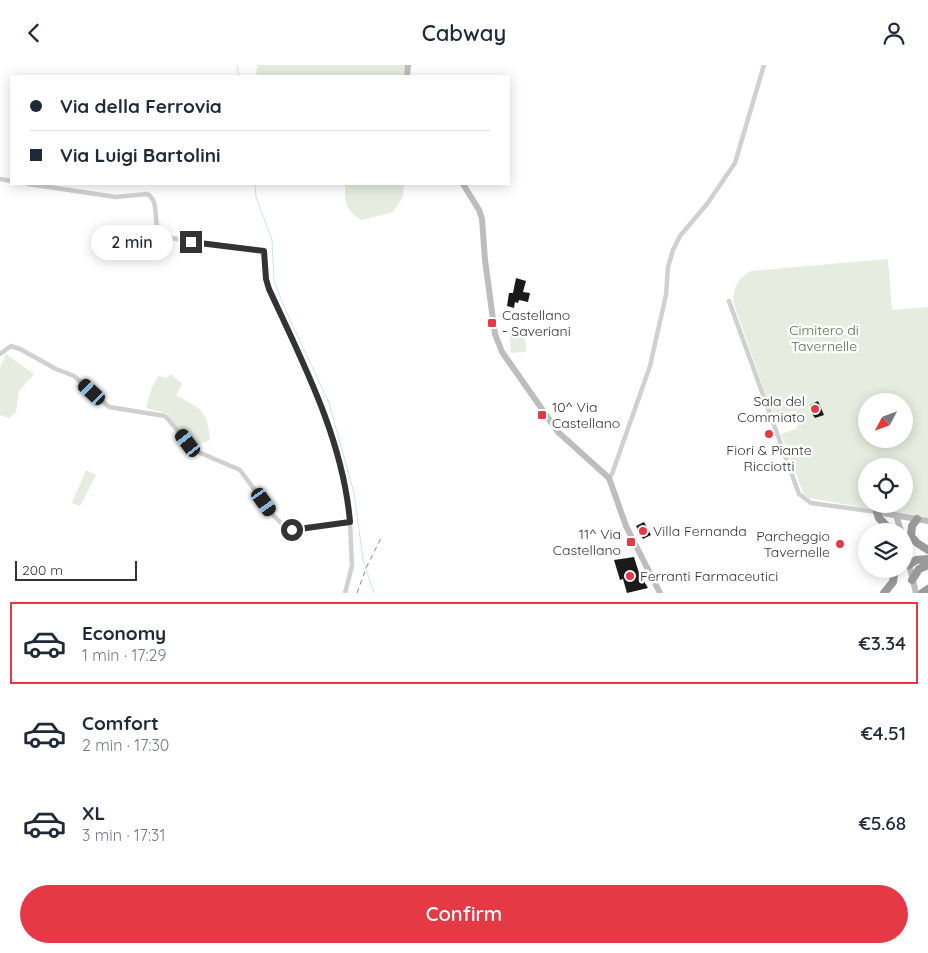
<!DOCTYPE html>
<meta charset="utf-8">
<style>
:root{--surface:#fff;--page:#f6f6f7;--text:#1f2937;--muted:#747a83;--line:#e0e1e3;--accent:#e63946}
body{margin:0;font-family:Quicksand,sans-serif;background:var(--page);color:var(--text);height:100vh;display:flex;flex-direction:column;font-size:19px;white-space:nowrap}
*{box-sizing:border-box;margin:0}
p{font-size:16px;color:var(--muted)}
.icon{flex:none;width:28px;height:28px;fill:none;stroke:currentColor;stroke-width:2;stroke-linecap:round;stroke-linejoin:round}
.map{position:relative;height:528px;overflow:hidden}
.sheet{display:flex;flex-direction:column;background:var(--surface);flex:1}
.sheet>*{flex:none}
.banner{position:absolute;left:10px;top:10px;width:500px;height:110px;border-radius:0px;box-shadow:0 2px 12px #0003;display:grid;align-content:center;height:110px;padding:0 20px;background:var(--surface)}
.needle{width:32px;rotate:229deg}
.buttons{position:absolute;left:858px;top:328px;display:grid;gap:10px}
.buttons a{display:grid;place-items:center;width:55px;height:55px;border-radius:50%;background:var(--surface);box-shadow:0 2px 12px #0003;font-size:25px}
.scale{position:absolute;left:15px;bottom:12px;width:122px;box-sizing:border-box;padding-left:5px;border:2px solid #333;border-top:0;font-size:14px;line-height:18px;white-space:nowrap;color:#333;-webkit-text-stroke:4px #fff;paint-order:stroke}
.end{position:absolute;width:22px;height:22px;margin:-11px;border:6px solid #333;background:#fff;box-shadow:0 0 0 2px #fff}
.from{border-radius:50%}
.bubble{position:absolute;height:35px;border-radius:18px;background:var(--surface);box-shadow:0 2px 12px #0003;font-size:16px;font-weight:600;line-height:35px;text-align:center}
.car{position:absolute;width:15px;height:30px;margin:-15px -8px;border-radius:6px;box-shadow:0 0 4px 1px #0007;background:linear-gradient(#222 24%,#8ab4d8 0 40%,#222 0 76%,#8ab4d8 0 86%,#222 0)}
.banner b{display:flex;align-items:center;gap:18px;height:48px;font-size:19px}
.banner b+b{border-top:1px solid var(--line)}
.banner i{width:12px;height:12px;background:var(--text)}
ul{padding:9px 0 0;list-style:none}
li{display:flex;align-items:center;gap:15px;height:82px;margin:0 10px 8px;padding:0 10px;border:2px solid transparent;border-radius:0px}
li div{flex:1}
li b{display:block;font-size:19px}
li em{font-style:normal;font-weight:600}
li.selected{border-color:var(--accent)}
li>.icon{width:45px;height:45px;stroke-width:1.5}
.cta{display:flex;gap:10px;margin-top:auto;padding:10px 20px}
.cta a{flex:1;height:58px;border-radius:30px;background:var(--accent);color:#fff;font-size:20px;font-weight:600;line-height:58px;text-align:center}
header{display:flex;justify-content:space-between;align-items:center;height:65px;padding:0 20px;background:var(--surface);font-size:22px;font-weight:600}
.map>svg:first-child{display:block}
.green{fill:#e6ecdf;fill-rule:evenodd}
.lines{fill:none;stroke-linecap:round;stroke-linejoin:round}
.stream{stroke:#cfe2ee;stroke-width:1}
.building{fill:#1a1a1a}
.street{stroke:#d0d0d0;stroke-width:4.5}
.secondary{stroke:#bdbdbd;stroke-width:6}
.highway{stroke:#9a9a9a;stroke-width:8}
.rail{stroke:#888;stroke-width:1;stroke-dasharray:5 4;stroke-linecap:butt}
.route{stroke:#333;stroke-width:6}
.poi-dot{fill:#e63946;stroke:#fff;stroke-width:2}
.labels{text-anchor:middle;dominant-baseline:central;stroke-width:5;stroke-linejoin:round;paint-order:stroke}
.poi-label{font-size:14px;fill:#333;stroke:#fff;text-anchor:start}
.park-label{font-size:14px;fill:#56703f;stroke:#fff}
</style>
<header><svg class="icon" aria-label="back" viewBox="0 0 24 24"><path d="M15 5l-7 7 7 7"/></svg>Cabway<svg class="icon" aria-label="person" viewBox="0 0 24 24"><circle cx="12" cy="8" r="4"/><path d="M4 21q1-7 8-7t8 7"/></svg></header>
<div class="map">
<svg width="928" height="528" viewBox="0 0 928 528">
<rect width="100%" height="100%" fill="#fff"/>
<!-- green -->
<path class="green" d="M257,0H406L404,11H256Z
M345,119H404L403,132L393,147L362,155C345,146 345,137 345,119Z
M888,194L892,245L928,242V453L809,433L804,430L781,369L796,364L800,357L797,348L792,346L774,353L733,236C734,221 738,213 751,206ZM866,336H904V374H866ZM866,401H904V439H866Z
M524,262L526,287L511,288L509,263Z
M6,289L34,309L19,326L16,347L9,353L0,350V303Z
M171,309L182,319L176,330C201,344 207,344 210,375L194,381L168,351L169,349L146,343L152,322L159,311L166,313Z
M86,405L96,410L80,441L72,438Z"/>
<g class="lines">
<!-- stream -->
<path class="stream" d="M237,0L239,11
M255,119L256,132L272,175L274,216L285,244L329,338L354,428L363,495L374,528"/>
</g>
<!-- building -->
<path class="building" d="M516,213L526,216L523,227L530,228L528,237L519,235L518,238L515,237L514,243L507,241L509,228H513Z
M818,336L824,350L815,353L811,347L810,340Z
M644,457L651,470L643,474L636,461Z
M634,492L639,508L648,523L627,528L623,514L620,515L614,495Z"/>
<g class="lines">
<!-- street -->
<path class="street" d="M0,114L11,116
M28,119L116,132L147,129C162,137 150,160 163,172L264,186L266,213L269,224C303,299 343,374 350,457
M729,236L799,429L811,438L877,447
M0,289L11,281L20,284L56,304L74,311L109,342L165,351L196,386L240,405L273,450L287,464L350,457L352,501L345,528
M609,413L612,409L650,301L666,230L668,202L673,185L680,171L707,139L735,98L764,0"/>
<!-- secondary -->
<path class="secondary" d="M407,11L408,0
M463,119L479,145L482,154L485,195L495,269L502,287L558,367L609,413L626,461L660,528
M877,447L928,456
M896,450L901,466
M904,479L916,528"/>
<!-- highway -->
<path class="highway" d="M877,447L879,453L891,466
M917,454L912,461L911,471L917,478L928,485
M909,500L916,495L928,494
M912,515L919,504L928,500
M884,528L893,517L895,504
M922,528L928,524"/>
<!-- rail -->
<path class="rail" d="M357,528L367,501L381,473"/>
</g>
<g class="lines">
<!-- route -->
<path class="route" d="M191,177L264,186L266,214L269,224C303,298 343,374 350,457L292,465"/>
</g>
<!-- markers -->
<g class="poi-dot">
<rect x="487" y="253" width="10" height="10" rx="2.5"/>
<circle cx="815" cy="344" r="5"/>
<rect x="537" y="345" width="10" height="10" rx="2.5"/>
<circle cx="769" cy="369" r="5"/>
<circle cx="643" cy="466" r="5"/>
<rect x="626" y="472" width="10" height="10" rx="2.5"/>
<circle cx="840" cy="479" r="5"/>
<circle cx="630" cy="511" r="5"/>
</g>
<g class="labels">
<!-- poi labels -->
<g class="poi-label">
<text x="502" y="250">Castellano<tspan x="502" dy="16">- Saveriani</tspan></text>
<text x="805" y="336" text-anchor="end">Sala del<tspan x="805" dy="16">Commiato</tspan></text>
<text x="552" y="342">10^ Via<tspan x="552" dy="16">Castellano</tspan></text>
<text x="769" y="385" text-anchor="middle">Fiori &amp; Piante<tspan x="769" dy="16">Ricciotti</tspan></text>
<text x="653" y="466">Villa Fernanda</text>
<text x="621" y="469" text-anchor="end">11^ Via<tspan x="621" dy="16">Castellano</tspan></text>
<text x="830" y="471" text-anchor="end">Parcheggio<tspan x="830" dy="16">Tavernelle</tspan></text>
<text x="640" y="511">Ferranti Farmaceutici</text>
</g>
<!-- park labels -->
<g class="park-label">
<text x="824" y="265">Cimitero di<tspan x="824" dy="16">Tavernelle</tspan></text>
</g>
</g>
</svg>
<div class="buttons">
<a><svg class="needle" viewBox="-14 -14 28 28"><path d="M0-13l5 13h-10z" fill="#e53935"/><path d="M0 13l5-13h-10z" fill="#747a83"/></svg></a>
<a><svg class="icon" aria-label="locate" viewBox="0 0 24 24"><circle cx="12" cy="12" r="6"/><path d="M12 2v4M12 18v4M2 12h4M18 12h4"/></svg></a>
<a><svg class="icon" aria-label="layers" viewBox="0 0 24 24"><path d="M12 4l9 5-9 5-9-5zM3 14l9 5 9-5"/></svg></a>
</div>
<div class="scale">200 m</div>
<i class="end from" style="left:292px;top:465px"></i>
<i class="end" style="left:191px;top:177px"></i>
<div class="bubble" style="left:91px;top:160px;width:82px">2 min</div>
<i class="car" style="left:92px;top:327px;rotate:313deg"></i>
<i class="car" style="left:188px;top:378px;rotate:323deg"></i>
<i class="car" style="left:264px;top:437px;rotate:145deg"></i>
<div class="banner">
<b><i class="from"></i>Via della Ferrovia</b>
<b><i></i>Via Luigi Bartolini</b>
</div>
</div>
<section class="sheet">
<ul>
<li class="selected"><svg class="icon" aria-label="car" viewBox="0 0 24 24"><path d="M5 17H2v-5l4-1 3-4h7l3 4 3 1v5h-3M9 17h6M6 11h13"/><circle cx="7" cy="17" r="2"/><circle cx="17" cy="17" r="2"/></svg><div><b>Economy</b><p>1 min · 17:29</p></div><em>€3.34</em></li>
<li><svg class="icon" aria-label="car" viewBox="0 0 24 24"><path d="M5 17H2v-5l4-1 3-4h7l3 4 3 1v5h-3M9 17h6M6 11h13"/><circle cx="7" cy="17" r="2"/><circle cx="17" cy="17" r="2"/></svg><div><b>Comfort</b><p>2 min · 17:30</p></div><em>€4.51</em></li>
<li><svg class="icon" aria-label="car" viewBox="0 0 24 24"><path d="M5 17H2v-5l4-1 3-4h7l3 4 3 1v5h-3M9 17h6M6 11h13"/><circle cx="7" cy="17" r="2"/><circle cx="17" cy="17" r="2"/></svg><div><b>XL</b><p>3 min · 17:31</p></div><em>€5.68</em></li>
</ul>
<div class="cta"><a>Confirm</a></div>
</section>
